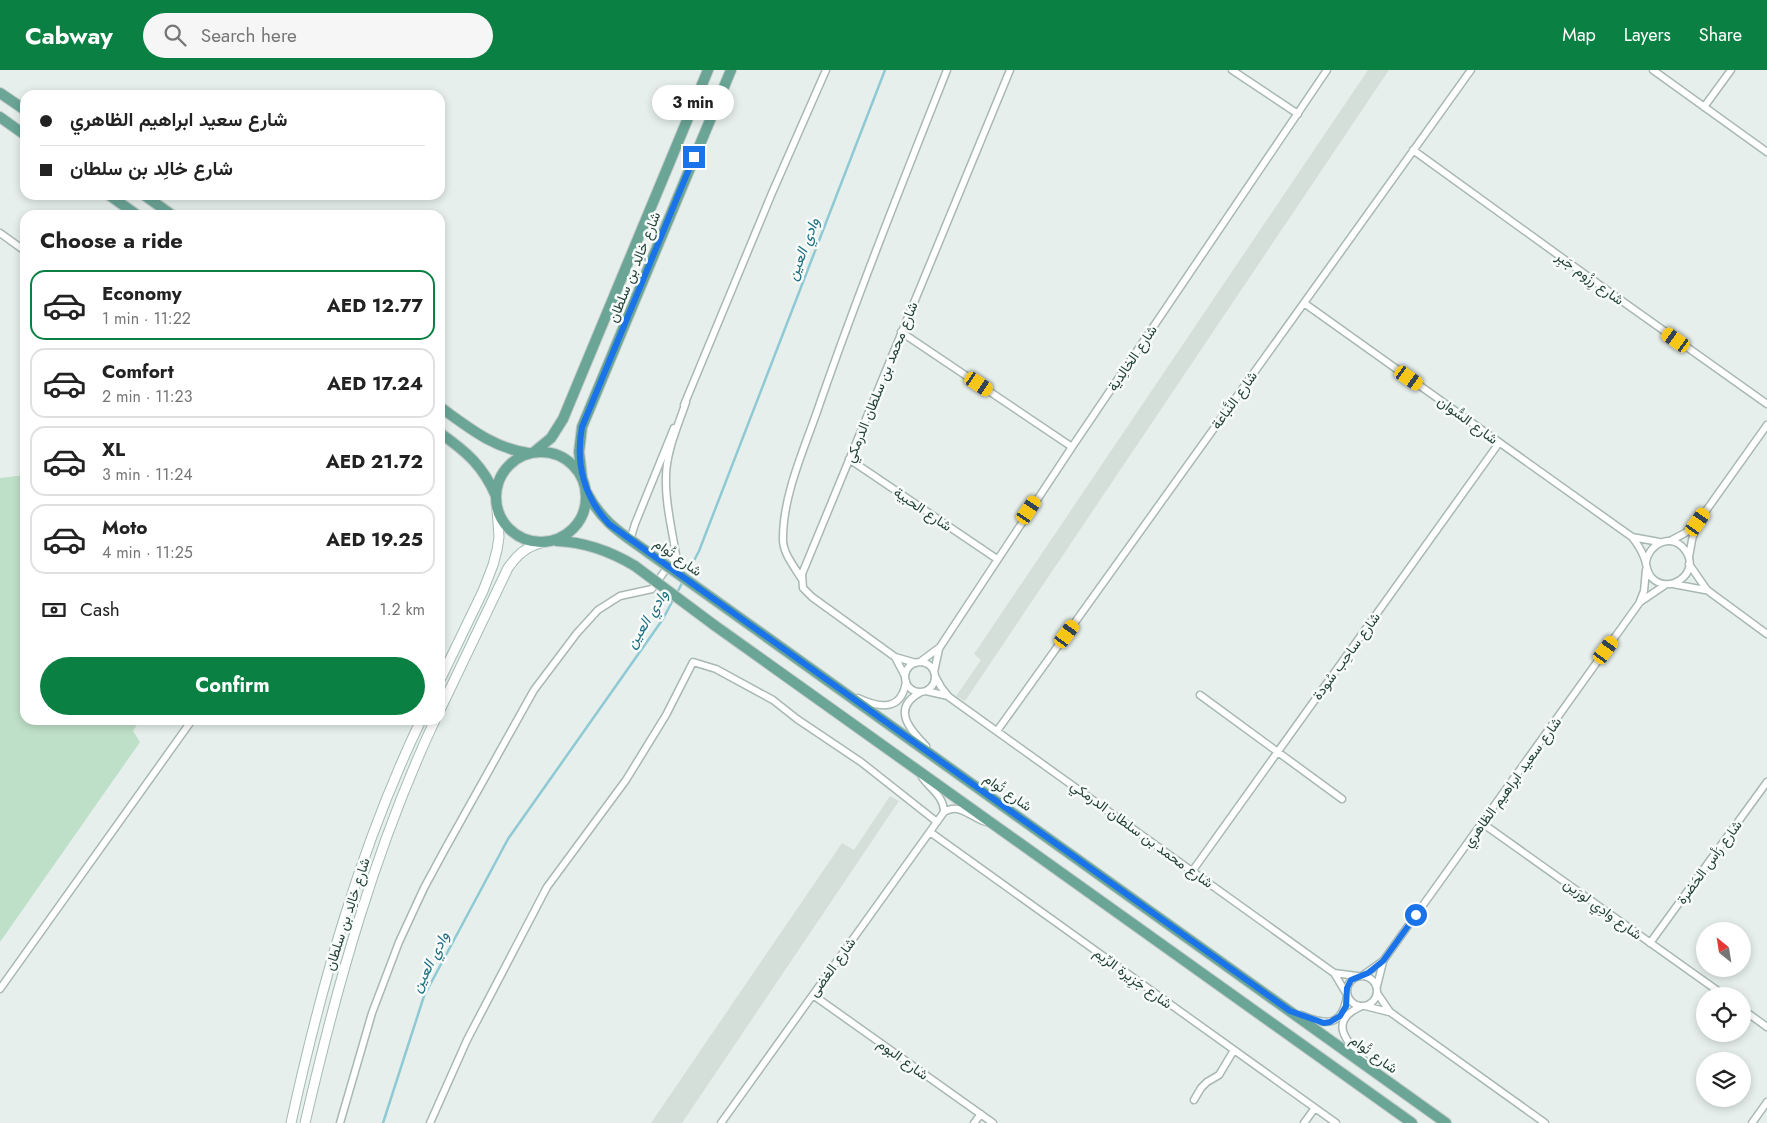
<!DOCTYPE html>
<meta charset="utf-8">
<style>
:root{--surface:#fff;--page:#f6f6f6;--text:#222;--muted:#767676;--line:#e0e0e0;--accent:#0b8043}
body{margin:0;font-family:Jost,Vazirmatn,sans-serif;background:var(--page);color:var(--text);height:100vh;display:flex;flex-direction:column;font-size:19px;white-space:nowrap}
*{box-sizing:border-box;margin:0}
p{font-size:16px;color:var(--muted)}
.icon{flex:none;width:28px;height:28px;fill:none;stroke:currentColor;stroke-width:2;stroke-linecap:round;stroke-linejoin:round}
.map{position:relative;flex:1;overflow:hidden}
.sheet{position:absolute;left:20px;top:140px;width:425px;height:515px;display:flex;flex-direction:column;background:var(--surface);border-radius:15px;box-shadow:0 2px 8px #0003}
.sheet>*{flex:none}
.hud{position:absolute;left:20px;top:20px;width:425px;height:110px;border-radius:15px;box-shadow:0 2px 8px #0003;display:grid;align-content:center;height:110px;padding:0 20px;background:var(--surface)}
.needle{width:32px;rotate:330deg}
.controls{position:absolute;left:1696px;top:852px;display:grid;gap:10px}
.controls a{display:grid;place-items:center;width:55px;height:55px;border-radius:50%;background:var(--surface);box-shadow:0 2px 8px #0003;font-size:25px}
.end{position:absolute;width:22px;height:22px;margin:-11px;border:6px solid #1a73e8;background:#fff;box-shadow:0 0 0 2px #fff}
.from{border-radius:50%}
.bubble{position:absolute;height:35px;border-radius:18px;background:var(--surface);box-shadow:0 2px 8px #0003;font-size:16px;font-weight:700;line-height:35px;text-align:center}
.car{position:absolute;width:15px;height:30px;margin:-15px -8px;border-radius:6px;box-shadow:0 0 4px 1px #0007;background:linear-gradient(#f5c518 24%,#345 0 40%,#f5c518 0 76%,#345 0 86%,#f5c518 0)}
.hud b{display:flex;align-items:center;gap:18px;height:48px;font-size:19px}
.hud b+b{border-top:1px solid var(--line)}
.hud i{width:12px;height:12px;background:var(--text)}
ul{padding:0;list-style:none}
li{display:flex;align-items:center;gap:15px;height:70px;margin:0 10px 8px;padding:0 10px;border:2px solid var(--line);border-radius:15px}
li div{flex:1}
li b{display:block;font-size:19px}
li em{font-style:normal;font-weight:700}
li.active{border-color:var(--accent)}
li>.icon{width:45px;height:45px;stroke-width:1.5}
h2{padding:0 20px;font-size:22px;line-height:60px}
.pay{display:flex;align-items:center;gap:12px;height:55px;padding:0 20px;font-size:19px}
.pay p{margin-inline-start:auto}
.action{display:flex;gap:10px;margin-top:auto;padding:10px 20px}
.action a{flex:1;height:58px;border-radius:30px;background:var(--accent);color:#fff;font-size:20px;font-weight:700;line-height:58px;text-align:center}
header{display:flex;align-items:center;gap:30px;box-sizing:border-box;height:70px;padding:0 25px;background:var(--accent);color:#fff}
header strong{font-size:24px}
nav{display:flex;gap:28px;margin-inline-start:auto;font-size:18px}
.search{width:350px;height:45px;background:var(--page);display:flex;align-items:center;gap:12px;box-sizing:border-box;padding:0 18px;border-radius:28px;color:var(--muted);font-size:19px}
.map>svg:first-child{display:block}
.built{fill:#d4dfda}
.green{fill:#bfe0c8}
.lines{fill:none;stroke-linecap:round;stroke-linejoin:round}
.stream{stroke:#8ec9d4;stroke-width:2.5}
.street-casing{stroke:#a8b8b2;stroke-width:9}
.secondary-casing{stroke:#a4bbb3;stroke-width:11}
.primary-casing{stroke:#c2cac8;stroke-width:12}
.street{stroke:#fff;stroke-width:6}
.secondary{stroke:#fff;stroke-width:9}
.primary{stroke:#6aa596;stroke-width:10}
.primary-bridge-casing{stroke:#c2cac8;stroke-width:12;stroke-linecap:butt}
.primary-bridge{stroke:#6aa596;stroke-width:10}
.route{stroke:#1a73e8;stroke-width:6}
.labels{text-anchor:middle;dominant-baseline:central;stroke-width:5;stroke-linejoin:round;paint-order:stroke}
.street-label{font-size:14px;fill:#24423a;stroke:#f7fbf9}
.water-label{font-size:15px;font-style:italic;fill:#1c6f80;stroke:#f7fbf9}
</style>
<header>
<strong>Cabway</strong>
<div class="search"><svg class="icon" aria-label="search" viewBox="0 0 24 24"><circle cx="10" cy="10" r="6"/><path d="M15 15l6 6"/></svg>Search here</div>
<nav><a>Map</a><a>Layers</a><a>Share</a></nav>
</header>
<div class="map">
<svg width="1767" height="1053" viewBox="0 0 1767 1053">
<rect width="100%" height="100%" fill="#e6efeb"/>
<!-- built -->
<path class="built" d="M1368,0H1389L965,631L956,626L981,590L974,584Z
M890,726L899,731L682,1053H651L842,773L854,780Z"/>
<!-- green -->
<path class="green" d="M25,405V650H140L133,661L140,672L0,872V408Z"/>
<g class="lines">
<!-- stream -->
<path class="stream" d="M686,506L699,481L885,0
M677,523L683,511
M383,1053L424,926L508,769L663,549L674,528"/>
<defs>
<path id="street" d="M1232,0L1298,44
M1653,0L1767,82
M1704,37L1731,0
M1413,80L1608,221L1767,334
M0,163L25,181
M1304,233L1632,467C1637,473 1641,480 1644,487C1647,494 1646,502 1652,508C1669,525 1699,504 1687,483C1675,462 1650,471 1646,492
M901,262L1072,377
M684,335L772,123L826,0
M849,389L997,489
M1632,467L1659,472
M630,470L635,454L674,358
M1670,471L1685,463L1698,452L1767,355
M1689,487L1692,470L1697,453
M1689,494L1707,520L1767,564
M801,508C794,496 782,482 783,468C783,423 806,375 820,333C859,221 903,111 947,0
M1673,514L1705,520
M1640,531L1644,521L1646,500
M895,587L905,606
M920,592L940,577L1072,377L1327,0
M905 607a15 15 0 1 1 30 0a15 15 0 1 1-30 0Z
M916,593L895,587L812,527L803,518L802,504L1010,0
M934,602L939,579
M935,606L941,617L949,627L1334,903L1346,923
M926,621L948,626
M921,622C891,638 909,659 926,676
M1200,625L1342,729
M858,628C879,638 902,642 906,611
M997,661L1471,0
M922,707C930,719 944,726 944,742
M1482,753L1725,926
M930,762L1336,1053
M1193,800L1499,373
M1650,873L1767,712
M1334,903L1357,906
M1347 921a15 15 0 1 1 30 0a15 15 0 1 1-30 0Z
M1362,906L1383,891L1640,532L1665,515
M1377,916L1383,892
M0,919L192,650
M1377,923L1390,942L1545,1053
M813,925L993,1053
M1365,936L1389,942
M1360,937C1326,952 1349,974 1365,991
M1742,939L1767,957
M1301,945C1325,955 1342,958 1347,926
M1194,1030L1201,1018L1207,1012L1219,1005L1234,980
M340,1053L372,943L399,872L424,818L444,781L534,620L577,563L598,540L620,526L652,519L676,485C672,459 665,433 666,407C666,382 678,356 686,332
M430,1053L467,970L547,817L626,710L666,645L693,592L716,599L773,630L797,649L861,692L937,752
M721,1053L944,742C960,732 971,748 986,752
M974,1053L981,1044
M1304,1053L1315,1038
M1752,1053L1767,1032"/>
<path id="secondary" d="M440,610L483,521L493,495L497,480L499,467L497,439
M440,640L508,498C517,485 526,477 541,473
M291,1053C321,916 360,777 421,650
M305,1053C337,915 375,778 435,650"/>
<path id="primary" d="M0,23L25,40
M0,47L25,65
M109,125L137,145
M144,125L172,145
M440,337C468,357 493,378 528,383
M440,363C467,382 483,396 496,426
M496 427a45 45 0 1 1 90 0a45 45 0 1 1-90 0Z
M534,382L551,368L563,349L708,0
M582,407L579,382L582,357L731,0
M587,423C602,452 621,463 646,481
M557,471C586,472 610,481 635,496
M726,538L1446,1053
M714,555L1412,1053"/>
</defs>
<!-- street casing -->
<use href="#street" class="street-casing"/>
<!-- secondary casing -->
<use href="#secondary" class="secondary-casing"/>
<!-- primary casing -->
<use href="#primary" class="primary-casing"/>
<!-- street -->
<use href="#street" class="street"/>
<!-- secondary -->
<use href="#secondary" class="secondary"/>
<!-- primary -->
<use href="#primary" class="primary"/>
<defs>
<path id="primary-bridge" d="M646,481L726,538
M635,496L714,555"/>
</defs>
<!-- primary-bridge casing -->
<use href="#primary-bridge" class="primary-bridge-casing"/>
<!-- primary-bridge -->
<use href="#primary-bridge" class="primary-bridge"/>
</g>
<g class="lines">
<!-- route -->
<path class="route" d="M694,87L582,357C575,393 584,427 609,454L1290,941L1324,953L1330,952L1340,946L1346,936L1347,918L1351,910L1368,903L1383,891L1416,845"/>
</g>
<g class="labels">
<!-- street labels -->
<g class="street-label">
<text transform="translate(634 197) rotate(-68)">شارع خالِد بن سلطان</text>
<text transform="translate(1590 208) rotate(36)">شارع رِزُوم جَبِر</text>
<text transform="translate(1132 288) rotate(-56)">شارع الخالِدية</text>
<text transform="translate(881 312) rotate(-68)">شارع محمد بن سلطان الدرمكي</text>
<text transform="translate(1234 330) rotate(-54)">شارع النَّباعة</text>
<text transform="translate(1468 350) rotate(36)">شارع السُّوان</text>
<text transform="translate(923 439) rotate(34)">شارع الحبية</text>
<text transform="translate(678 487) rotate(35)">شارع تُوام</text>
<text transform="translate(1346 586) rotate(-54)">شارع ساحِب سُودة</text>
<text transform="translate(1512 712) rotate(-54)">شارع سعيد ابراهيم الظاهري</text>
<text transform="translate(1008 722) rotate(35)">شارع تُوام</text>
<text transform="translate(1142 764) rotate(36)">شارع محمد بن سلطان الدرمكي</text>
<text transform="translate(1709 792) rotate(-54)">شارع رَأس الحَضرة</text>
<text transform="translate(1603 839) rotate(36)">شارع وادِي لورَين</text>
<text transform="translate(347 844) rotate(-72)">شارع خالِد بن سلطان</text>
<text transform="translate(832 897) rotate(-54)">شارع الغضى</text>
<text transform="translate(1133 908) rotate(36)">شارع جَزِيرة الرِّيم</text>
<text transform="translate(1374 984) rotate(36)">شارع تُوام</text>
<text transform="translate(903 989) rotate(36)">شارع البوم</text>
</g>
<!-- water labels -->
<g class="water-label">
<text transform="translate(803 179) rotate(-69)">وادي العين</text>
<text transform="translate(647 549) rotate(-58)">وادي العين</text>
<text transform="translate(430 892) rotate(-63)">وادي العين</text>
</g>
</g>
</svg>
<div class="controls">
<a><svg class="needle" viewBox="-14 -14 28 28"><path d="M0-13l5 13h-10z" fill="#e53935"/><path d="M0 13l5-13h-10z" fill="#767676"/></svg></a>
<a><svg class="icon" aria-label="locate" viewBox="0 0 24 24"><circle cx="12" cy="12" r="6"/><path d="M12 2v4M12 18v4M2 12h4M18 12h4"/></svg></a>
<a><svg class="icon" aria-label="layers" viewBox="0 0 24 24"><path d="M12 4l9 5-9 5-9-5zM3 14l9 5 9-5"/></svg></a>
</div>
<i class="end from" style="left:1416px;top:845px"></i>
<i class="end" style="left:694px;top:87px"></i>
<div class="bubble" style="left:652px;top:15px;width:82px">3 min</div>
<i class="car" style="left:1676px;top:270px;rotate:305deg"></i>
<i class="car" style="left:1409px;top:308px;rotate:125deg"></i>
<i class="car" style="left:979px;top:314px;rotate:124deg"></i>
<i class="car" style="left:1029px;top:440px;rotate:34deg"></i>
<i class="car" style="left:1698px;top:452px;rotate:35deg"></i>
<i class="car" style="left:1067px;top:564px;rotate:36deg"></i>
<i class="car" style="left:1606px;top:580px;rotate:36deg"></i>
<div class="hud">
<b><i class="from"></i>شارع سعيد ابراهيم الظاهري</b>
<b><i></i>شارع خالِد بن سلطان</b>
</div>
<section class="sheet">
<h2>Choose a ride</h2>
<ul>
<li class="active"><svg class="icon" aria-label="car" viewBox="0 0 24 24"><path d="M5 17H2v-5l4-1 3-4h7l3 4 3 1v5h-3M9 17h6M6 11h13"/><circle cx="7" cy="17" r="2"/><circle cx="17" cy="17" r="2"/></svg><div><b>Economy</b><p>1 min · 11:22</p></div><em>AED 12.77</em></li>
<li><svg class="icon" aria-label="car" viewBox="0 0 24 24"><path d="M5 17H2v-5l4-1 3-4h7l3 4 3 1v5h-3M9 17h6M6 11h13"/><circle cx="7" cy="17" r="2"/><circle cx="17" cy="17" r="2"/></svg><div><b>Comfort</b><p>2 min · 11:23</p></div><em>AED 17.24</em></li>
<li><svg class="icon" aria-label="car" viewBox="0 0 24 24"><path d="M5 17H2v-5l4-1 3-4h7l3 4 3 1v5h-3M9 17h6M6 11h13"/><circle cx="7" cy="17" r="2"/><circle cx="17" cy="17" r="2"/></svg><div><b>XL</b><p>3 min · 11:24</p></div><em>AED 21.72</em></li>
<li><svg class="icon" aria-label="car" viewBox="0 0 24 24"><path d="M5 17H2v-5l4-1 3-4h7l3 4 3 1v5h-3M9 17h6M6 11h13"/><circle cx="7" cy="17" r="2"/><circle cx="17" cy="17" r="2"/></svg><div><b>Moto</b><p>4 min · 11:25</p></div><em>AED 19.25</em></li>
</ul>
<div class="pay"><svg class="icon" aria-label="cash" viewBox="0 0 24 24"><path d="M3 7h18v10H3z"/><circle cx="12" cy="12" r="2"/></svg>Cash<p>1.2 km</p></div>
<div class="action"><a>Confirm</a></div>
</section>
</div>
